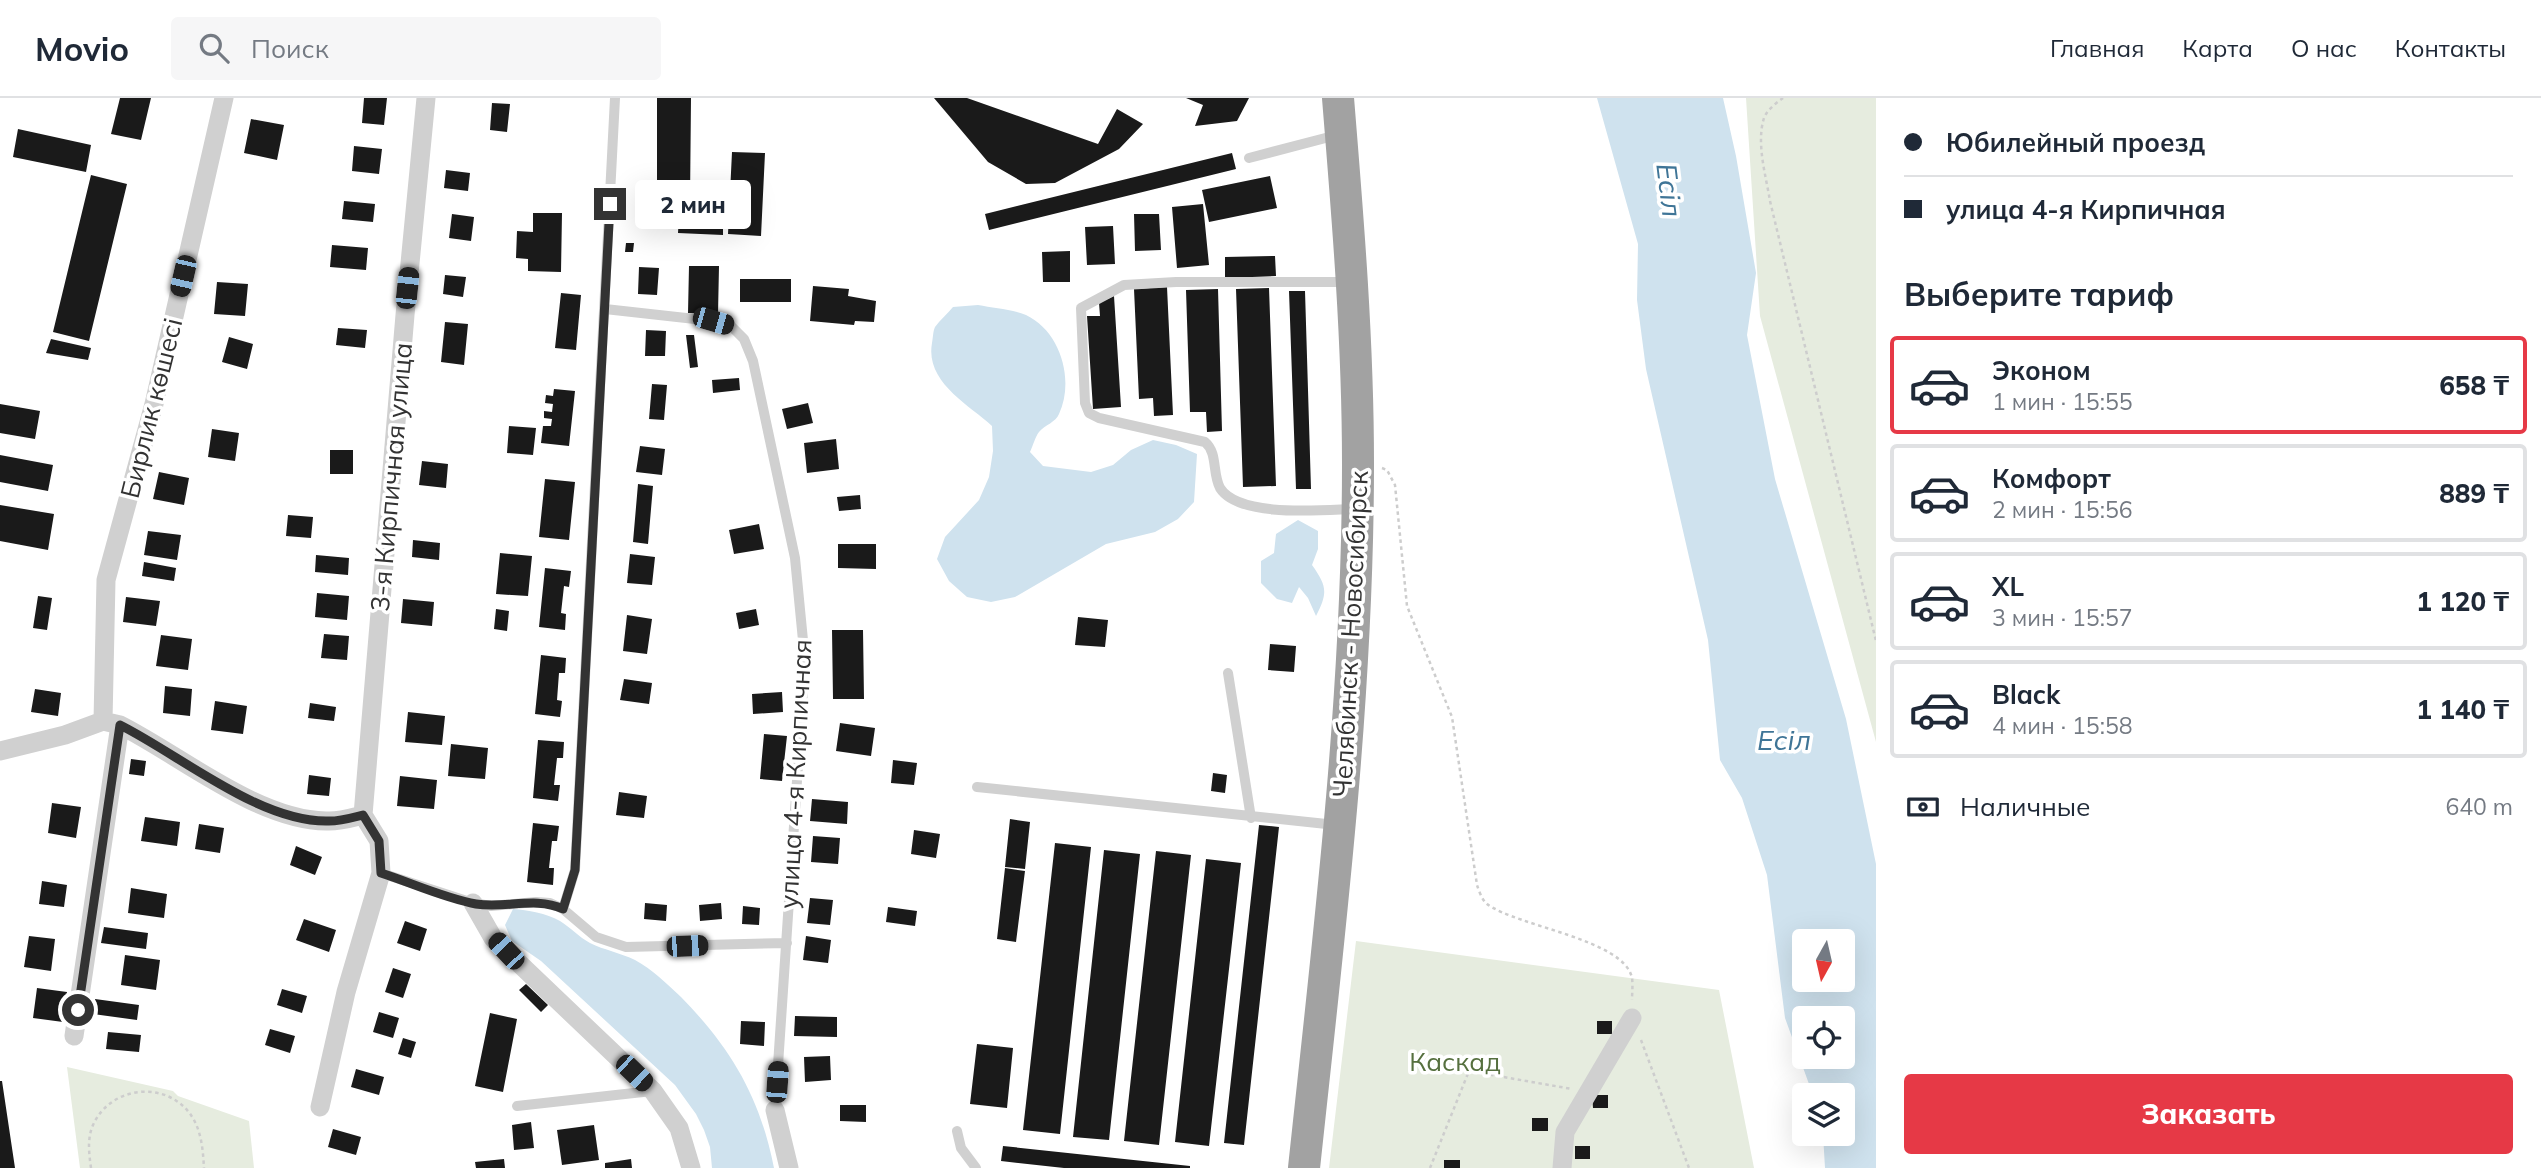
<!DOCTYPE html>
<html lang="ru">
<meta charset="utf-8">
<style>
:root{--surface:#fff;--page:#f6f6f7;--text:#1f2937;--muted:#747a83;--line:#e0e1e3;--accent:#e63946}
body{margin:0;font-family:Mulish,sans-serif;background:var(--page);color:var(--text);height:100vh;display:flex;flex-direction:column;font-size:26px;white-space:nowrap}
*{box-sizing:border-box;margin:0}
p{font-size:23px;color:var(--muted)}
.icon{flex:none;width:38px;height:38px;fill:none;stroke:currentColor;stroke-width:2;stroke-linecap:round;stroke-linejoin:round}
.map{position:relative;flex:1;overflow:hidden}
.details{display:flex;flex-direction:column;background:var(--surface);width:665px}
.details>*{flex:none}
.top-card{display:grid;align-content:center;height:154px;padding:0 28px;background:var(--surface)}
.needle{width:46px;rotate:188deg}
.buttons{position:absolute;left:1792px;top:831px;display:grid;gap:14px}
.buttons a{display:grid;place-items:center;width:63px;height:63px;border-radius:7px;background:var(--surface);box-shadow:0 7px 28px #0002;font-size:35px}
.end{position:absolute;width:32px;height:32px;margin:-16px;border:9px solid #333;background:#fff;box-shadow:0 0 0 4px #fff}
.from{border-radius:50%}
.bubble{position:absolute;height:49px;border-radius:7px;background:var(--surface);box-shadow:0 7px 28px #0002;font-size:23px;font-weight:800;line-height:49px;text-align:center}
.car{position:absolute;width:21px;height:42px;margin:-21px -10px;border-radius:9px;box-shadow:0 0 5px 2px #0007;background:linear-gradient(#222 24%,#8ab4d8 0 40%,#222 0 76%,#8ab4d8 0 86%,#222 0)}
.top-card b{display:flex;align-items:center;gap:24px;height:66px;font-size:26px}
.top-card b+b{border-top:2px solid var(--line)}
.top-card i{width:18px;height:18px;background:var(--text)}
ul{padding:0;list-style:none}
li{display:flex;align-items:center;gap:21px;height:98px;margin:0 14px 10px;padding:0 14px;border:4px solid var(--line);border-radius:7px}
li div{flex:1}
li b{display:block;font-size:26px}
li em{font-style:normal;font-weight:800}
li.on{border-color:var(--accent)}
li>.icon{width:63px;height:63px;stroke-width:1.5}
h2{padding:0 28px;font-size:32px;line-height:84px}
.pay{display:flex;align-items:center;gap:18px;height:77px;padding:0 28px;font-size:26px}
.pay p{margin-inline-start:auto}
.action{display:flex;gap:14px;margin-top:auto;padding:14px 28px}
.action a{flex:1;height:80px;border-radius:7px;background:var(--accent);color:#fff;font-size:28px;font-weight:800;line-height:80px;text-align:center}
header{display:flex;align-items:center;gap:42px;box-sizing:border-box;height:98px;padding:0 35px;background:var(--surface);border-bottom:2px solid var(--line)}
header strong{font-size:33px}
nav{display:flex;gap:38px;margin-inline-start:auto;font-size:24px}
.search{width:490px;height:63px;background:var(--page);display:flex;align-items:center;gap:18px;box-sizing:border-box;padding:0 24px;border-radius:7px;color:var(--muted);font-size:26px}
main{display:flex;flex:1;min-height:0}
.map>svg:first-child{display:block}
.green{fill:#e6ecdf}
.water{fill:#cfe2ee;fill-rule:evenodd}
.building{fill:#1a1a1a}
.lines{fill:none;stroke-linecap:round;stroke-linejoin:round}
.path{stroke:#cdcdcd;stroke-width:2.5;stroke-dasharray:3.5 3.5;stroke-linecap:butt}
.service{stroke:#d0d0d0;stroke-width:10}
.minor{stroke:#d0d0d0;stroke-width:19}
.trunk{stroke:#a2a2a2;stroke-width:32}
.route{stroke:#333;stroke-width:9}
.labels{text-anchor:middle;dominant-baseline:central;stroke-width:7;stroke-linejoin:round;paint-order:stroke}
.street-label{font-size:26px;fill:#333;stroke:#fff}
.park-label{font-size:26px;fill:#56703f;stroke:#fff}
.water-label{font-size:28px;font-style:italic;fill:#3f7597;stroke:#fff}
</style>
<header>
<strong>Movio</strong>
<div class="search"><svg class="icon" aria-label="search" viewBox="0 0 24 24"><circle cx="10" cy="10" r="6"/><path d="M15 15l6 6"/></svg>Поиск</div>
<nav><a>Главная</a><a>Карта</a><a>О нас</a><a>Контакты</a></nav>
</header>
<main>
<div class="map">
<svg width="1876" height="1070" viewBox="0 0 1876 1070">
<rect width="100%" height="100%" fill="#fff"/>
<!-- green -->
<path class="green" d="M1746,0H1876V644L1760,218Z
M1356,843L1719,892L1754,1070H1329Z
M67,969L173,993L178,998L249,1023L254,1070H80Z"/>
<!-- water -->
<path class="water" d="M1597,0H1723L1736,58L1756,175L1747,237L1775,381L1846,621L1876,766V1070H1825L1823,1036H1843V998L1813,997L1785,920L1767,777L1742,700L1720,662L1708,542L1646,271L1637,202L1638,146ZM1804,844H1843V882H1804ZM1843,920V959H1804V920Z
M978,207C993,210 1012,211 1026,217C1060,233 1075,281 1059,316C1056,324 1045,327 1039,334C1035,339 1033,348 1030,354L1043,368L1091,374L1113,367L1131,352L1153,342L1176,347L1197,356L1194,404L1178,421L1155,434L1106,446L1015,499L991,504L967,499L949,483L937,461L945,439L979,402L989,379L993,353L992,328C968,306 925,284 932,245C933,240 933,233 935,229C940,222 948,215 953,209Z
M1298,422L1318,433V451L1312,467C1327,488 1328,495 1316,518L1308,500L1299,489L1292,505L1277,501L1261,485V463L1274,455L1276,436Z
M513,811C528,812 546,815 560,823C570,829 579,839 590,845C604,852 621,855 635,862C652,871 667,886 681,899C731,950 760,999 774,1070H712L710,1049L704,1032L696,1016L675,987L541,863L512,843L505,827Z"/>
<!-- building -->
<path class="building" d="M120,0H151L141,42L111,36Z
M364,0H387L384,27L362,25Z
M657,0H691L690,104H657Z
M934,0H967L1098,46L1117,11L1143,26L1119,51L1055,85L1026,86L988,64Z
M1186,0H1249L1237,23L1195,28L1203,7Z
M492,5L510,6L507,34L490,32Z
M251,21L284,27L277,62L244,55Z
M18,31L91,47L86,74L13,59Z
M354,48L382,51L379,76L352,73Z
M732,54L765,55L761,138L728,136Z
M1232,55L1236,71L989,132L985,116Z
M446,72L470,75L468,93L444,90Z
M91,77L127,86L89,243L53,234Z
M1270,78L1277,110L1209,124L1202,92Z
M344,103L375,106L373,124L342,121Z
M1203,106L1209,167L1177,170L1172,109Z
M533,115H562L561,174L528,173V161L516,160L517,133L533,134Z
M452,116L474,119L471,143L449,140Z
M1134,116H1159L1161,152L1135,153Z
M679,117L723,119V137L678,135Z
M1113,128L1115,166L1087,167L1085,129Z
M626,145H634L633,154H625Z
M332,147L368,150L366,172L330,169Z
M1070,153V184H1043L1042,154Z
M1275,158L1276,178L1225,180V159Z
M689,168H719L718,216L688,215Z
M639,169L659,170L657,197L638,196Z
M445,177L466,179L463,199L443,196Z
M740,181H791V204H740Z
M217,184L248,186L245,218L214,216Z
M813,188L849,191L848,198L876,203L874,224L855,223L854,227L810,223Z
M1167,189L1173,317L1154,318L1153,300L1139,301L1134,191Z
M1269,190L1276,388L1243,389L1236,191Z
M1218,191L1222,333L1207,334L1206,314H1190L1186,192Z
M1289,193H1305L1311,391H1296Z
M561,195L581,197L576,252L555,250Z
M1114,198L1121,309L1093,311L1087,218H1100L1099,205Z
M445,224L468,226L464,267L441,264Z
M338,230L367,232L365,250L336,247Z
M646,232L666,233L665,258H645Z
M686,237H694L698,269L690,270Z
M229,239L253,246L247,271L222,264Z
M51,241L91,250L88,262L46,255Z
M739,280L740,292L713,295L712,282Z
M652,286L667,287L664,322L649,321Z
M554,291L575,293L569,348L541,345L543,328H551L552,321L544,320V313L552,314L553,306L545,305L546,297L553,298Z
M808,305L813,325L787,331L782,311Z
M0,306L40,313L35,341L0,335Z
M509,328L536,330L533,357L507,355Z
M212,331L239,335L235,363L208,359Z
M836,341L839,371L807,375L804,345Z
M640,348L665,351L662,377L636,374Z
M330,352H353V376H330Z
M0,357L53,367L48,393L0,384Z
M422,363L448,366L446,390L419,387Z
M159,374L189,380L184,407L153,401Z
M545,381L575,384L569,442L539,439Z
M638,386L653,388L648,446L633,444Z
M860,397L861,411L839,413L837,399Z
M0,407L54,416L48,452L0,443Z
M288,417L313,419L311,440L286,438Z
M759,426L764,451L734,456L729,432Z
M148,433L181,437L177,462L144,457Z
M413,442L440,445L439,462L412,459Z
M838,446H876V471L838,470Z
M500,455L532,458L528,498L496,496Z
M630,456L655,459L652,487L627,485Z
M316,457L349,460L348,477L315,474Z
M144,464L176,470L174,483L142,478Z
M545,470L571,473L569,489L564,488L561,515L566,516L565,532L539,529Z
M317,495L349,498L347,522L315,519Z
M38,498L52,500L47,532L33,530Z
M126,499L160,503L156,528L123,524Z
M403,501L434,504L432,528L401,525Z
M496,511L509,513L507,533L494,531Z
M756,511L759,527L739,531L736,515Z
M627,517L652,521L647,556L623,553Z
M1078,519L1108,522L1105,549L1075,547Z
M832,532H863L864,601H833Z
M324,536L349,538L347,562L321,560Z
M161,537L192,541L188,572L156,568Z
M1270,546L1296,548L1294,574L1268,572Z
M541,557L566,560L565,575H559L557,602L562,603L560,619L535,616Z
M624,581L652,585L649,606L620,602Z
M165,588L192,591L190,618L163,615Z
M35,591L61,595L58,618L31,614Z
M782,594L783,614L753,616L752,596Z
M215,603L247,608L243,636L211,632Z
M310,605L336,609L334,623L308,620Z
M408,614L445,618L442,647L405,644Z
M840,625L875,630L871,658L836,653Z
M764,636L787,638L782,683L760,681Z
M538,642L564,644L563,660H557L554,687H560L558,703L533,700Z
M451,646L488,650L485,681L448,678Z
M131,661L146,663L144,678L129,676Z
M893,662L917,665L914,687L891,685Z
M1213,675L1227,677L1225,695L1211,693Z
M309,677L331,680L329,698L307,696Z
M400,678L437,682L434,711L397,708Z
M619,694L647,698L644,720L616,717Z
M812,701L848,704L847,726L810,723Z
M52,705L81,709L76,740L48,735Z
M145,719L180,724L177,748L141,743Z
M1010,721L1030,724L1025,771L1005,769Z
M533,725L559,728L557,743H552L549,770H554L553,787L527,784Z
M199,726L224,730L220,755L195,751Z
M1259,727L1279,729L1244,1047L1224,1045Z
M914,732L940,736L936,760L911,756Z
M813,738L840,740L838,766L811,764Z
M1055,745L1091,749L1060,1036L1023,1032Z
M296,748L322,759L315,777L290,767Z
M1104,752L1140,756L1109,1042L1073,1039Z
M1156,753L1191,757L1159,1047L1124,1043Z
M1206,761L1241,765L1209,1048L1175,1044Z
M1005,770L1025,773L1016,844L997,841Z
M42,783L67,787L64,809L39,806Z
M131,790L167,796L164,820L128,815Z
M810,800L833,802L830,827L807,825Z
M645,805L667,807L666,823L644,821Z
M721,805L722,821L700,823L699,807Z
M743,808L760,810L759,827L742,826Z
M888,809L917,813L915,828L886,824Z
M304,821L336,832L329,854L296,842Z
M405,823L427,831L420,853L397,845Z
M104,829L148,835L146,851L101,845Z
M29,838L55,841L51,873L24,869Z
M806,838L831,842L828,865L803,862Z
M125,857L160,862L156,892L121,887Z
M393,870L411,876L403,900L385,894Z
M526,886L548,907L541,914L519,892Z
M37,890L67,894L63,924L33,920Z
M282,891L307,898L302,915L277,907Z
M95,901L139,907L137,922L93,916Z
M379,914L399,920L393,940L373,934Z
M490,915L517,921L503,994L475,988Z
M795,918L837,919V939L794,938Z
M741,923L765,924L764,948L740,946Z
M1597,923H1612V936H1597Z
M270,931L295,938L290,955L265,947Z
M108,934L141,937L139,954L106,951Z
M403,940L416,944L411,960L398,956Z
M977,946L1013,950L1007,1010L970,1006Z
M830,958L831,982L805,984L804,959Z
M356,971L384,979L379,997L351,989Z
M0,983H2L15,1070H0Z
M1592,997H1608V1010H1593Z
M840,1007H866V1024L840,1023Z
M1532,1020H1548V1033H1532Z
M531,1024L534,1050L514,1052L512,1027Z
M594,1027L599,1062L562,1067L557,1032Z
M333,1031L361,1039L356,1057L328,1049Z
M1003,1048L1190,1068V1070H1064L1001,1063Z
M1575,1048H1590V1061H1575Z
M504,1061L505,1070H476L475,1064Z
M631,1061L632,1070H605V1065Z
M1444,1062H1460V1070H1444Z"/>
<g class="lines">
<!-- path -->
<path class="path" d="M1783,0C1776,5 1767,12 1764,20C1756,45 1766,78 1770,103L1876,543
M1382,370L1387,372L1395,387L1407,508L1452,619L1477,787C1479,793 1482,802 1487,806C1518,829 1624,841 1632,880C1633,887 1632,895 1632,902
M1641,942L1689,1070
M91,1070C89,1055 87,1041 93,1027C112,985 172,982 194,1022C202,1037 203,1054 204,1070
M1430,1070L1469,973L1572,991"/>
<!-- service -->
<path class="service" d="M1249,60L1337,37
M1349,184H1176L1124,187L1081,210L1085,305L1089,315L1099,320L1205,344C1218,355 1212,375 1220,390C1239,420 1322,412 1353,411
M605,211L713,223L731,228L744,241L753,263L795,460L805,563L775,1012
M1228,575L1251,720
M977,689L1336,727
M381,775L473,805L491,808L536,804L550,805L563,811L596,839L626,849L787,845
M563,811L575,772L615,0
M517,1008L652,993
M957,1033L961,1050L976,1070"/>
<!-- minor -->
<path class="minor" d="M103,623L106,482L154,306L224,0
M0,653L65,637L103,623L120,627C180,657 257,722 326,723C338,724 351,720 363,717
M473,805L493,840L506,853L653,993L679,1030L691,1070
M74,938L120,627
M320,1009L346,894L381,775L379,743L363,717L405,217L426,0
M775,1012L789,1070
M1562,1070L1565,1034L1632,920"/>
<!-- trunk -->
<path class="trunk" d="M1304,1070C1329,836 1358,602 1358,366C1358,244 1348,122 1338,0"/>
</g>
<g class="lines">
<!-- route -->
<path class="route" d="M78,912L120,627C180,657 258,723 326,723C338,724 351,720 363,717L379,743L381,775C412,785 444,800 476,806C506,811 535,798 563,811L575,772L610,106"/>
</g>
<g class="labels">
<!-- street labels -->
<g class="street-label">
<text transform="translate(151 310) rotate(-76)">Бирлик көшесі</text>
<text transform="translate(391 379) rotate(-85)">3-я Кирпичная улица</text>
<text transform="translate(1350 536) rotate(-87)">Челябинск - Новосибирск</text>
<text transform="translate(795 676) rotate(-87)">улица 4-я Кирпичная</text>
</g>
<!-- park labels -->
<g class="park-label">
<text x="1455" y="963">Каскад</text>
</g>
<!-- water labels -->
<g class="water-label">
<text transform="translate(1670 92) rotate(83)">Есіл</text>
<text x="1784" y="641">Есіл</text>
</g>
</g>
</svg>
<div class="buttons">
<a><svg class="needle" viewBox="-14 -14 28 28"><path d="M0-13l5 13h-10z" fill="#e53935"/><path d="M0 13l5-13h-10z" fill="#747a83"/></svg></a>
<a><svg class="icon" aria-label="locate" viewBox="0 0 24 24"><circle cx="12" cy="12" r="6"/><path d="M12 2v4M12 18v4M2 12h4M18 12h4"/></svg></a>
<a><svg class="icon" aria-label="layers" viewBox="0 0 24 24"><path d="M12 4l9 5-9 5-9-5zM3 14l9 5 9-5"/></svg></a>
</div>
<i class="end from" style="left:78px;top:912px"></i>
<i class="end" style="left:610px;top:106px"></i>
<div class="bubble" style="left:635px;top:82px;width:116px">2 мин</div>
<i class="car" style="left:183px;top:178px;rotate:193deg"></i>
<i class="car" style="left:407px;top:190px;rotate:6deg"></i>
<i class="car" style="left:713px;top:223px;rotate:106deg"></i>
<i class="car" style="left:687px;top:848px;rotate:88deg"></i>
<i class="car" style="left:506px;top:853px;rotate:317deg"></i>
<i class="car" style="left:634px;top:975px;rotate:134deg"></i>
<i class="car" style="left:777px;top:984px;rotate:4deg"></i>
</div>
<section class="details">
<div class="top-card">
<b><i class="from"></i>Юбилейный проезд</b>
<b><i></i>улица 4-я Кирпичная</b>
</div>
<h2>Выберите тариф</h2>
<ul>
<li class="on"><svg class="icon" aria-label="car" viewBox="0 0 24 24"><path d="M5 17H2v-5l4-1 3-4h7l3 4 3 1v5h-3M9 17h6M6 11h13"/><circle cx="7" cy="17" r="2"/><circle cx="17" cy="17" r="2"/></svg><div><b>Эконом</b><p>1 мин · 15:55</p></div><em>658 ₸</em></li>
<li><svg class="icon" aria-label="car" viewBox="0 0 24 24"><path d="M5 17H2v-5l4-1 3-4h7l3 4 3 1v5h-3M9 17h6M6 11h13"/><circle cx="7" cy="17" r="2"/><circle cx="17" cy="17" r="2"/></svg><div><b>Комфорт</b><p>2 мин · 15:56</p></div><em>889 ₸</em></li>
<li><svg class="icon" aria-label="car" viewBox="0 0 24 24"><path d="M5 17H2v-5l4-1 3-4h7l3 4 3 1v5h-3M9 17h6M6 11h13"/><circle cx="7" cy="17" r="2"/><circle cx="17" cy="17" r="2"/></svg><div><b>XL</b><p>3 мин · 15:57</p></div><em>1 120 ₸</em></li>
<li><svg class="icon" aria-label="car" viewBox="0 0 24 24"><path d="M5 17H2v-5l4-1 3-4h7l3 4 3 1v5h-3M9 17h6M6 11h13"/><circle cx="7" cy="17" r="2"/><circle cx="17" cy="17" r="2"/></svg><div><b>Black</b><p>4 мин · 15:58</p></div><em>1 140 ₸</em></li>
</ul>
<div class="pay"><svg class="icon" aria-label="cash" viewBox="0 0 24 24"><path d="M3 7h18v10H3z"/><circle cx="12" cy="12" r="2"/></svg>Наличные<p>640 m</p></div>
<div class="action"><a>Заказать</a></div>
</section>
</main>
